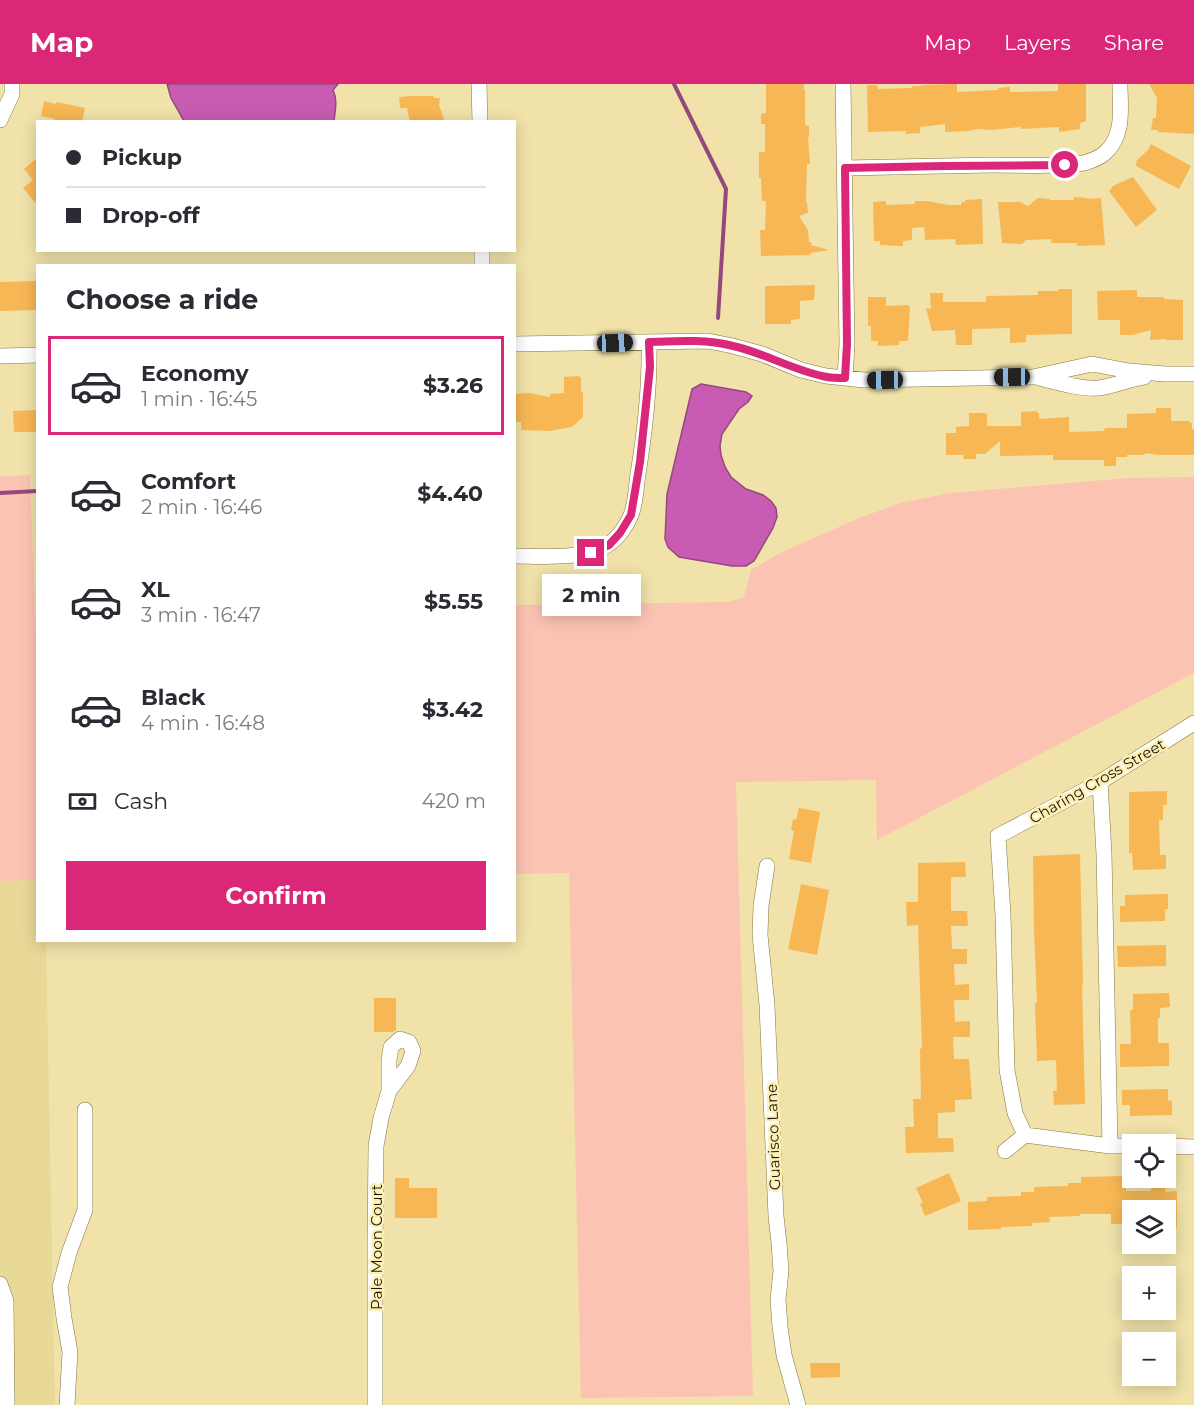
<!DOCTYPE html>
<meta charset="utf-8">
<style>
:root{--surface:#fff;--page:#f2f2f3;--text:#2b2b33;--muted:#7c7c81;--line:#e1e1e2;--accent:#db2777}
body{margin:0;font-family:Montserrat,sans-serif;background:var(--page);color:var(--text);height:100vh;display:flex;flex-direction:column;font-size:22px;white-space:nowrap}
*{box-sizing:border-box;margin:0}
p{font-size:20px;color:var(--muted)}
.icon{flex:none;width:33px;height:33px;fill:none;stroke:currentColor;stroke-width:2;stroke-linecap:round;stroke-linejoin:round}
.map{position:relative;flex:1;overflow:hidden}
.panel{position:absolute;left:36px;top:180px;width:480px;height:678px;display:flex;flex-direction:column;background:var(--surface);border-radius:0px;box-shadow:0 3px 15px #0003}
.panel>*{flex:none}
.guide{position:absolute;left:36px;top:36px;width:480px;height:132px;border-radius:0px;box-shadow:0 3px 15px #0003;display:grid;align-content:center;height:132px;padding:0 30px;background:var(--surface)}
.controls{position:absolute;left:1122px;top:1050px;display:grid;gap:12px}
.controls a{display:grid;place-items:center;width:54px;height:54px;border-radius:0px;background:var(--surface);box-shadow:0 3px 15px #0003;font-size:30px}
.end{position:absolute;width:27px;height:27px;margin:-14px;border:8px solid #db2777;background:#fff;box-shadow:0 0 0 3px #fff}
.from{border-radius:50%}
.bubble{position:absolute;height:42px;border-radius:0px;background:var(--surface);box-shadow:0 3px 15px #0003;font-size:20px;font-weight:700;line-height:42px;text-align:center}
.car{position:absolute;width:18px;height:36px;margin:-18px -9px;border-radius:8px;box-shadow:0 0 4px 2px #0007;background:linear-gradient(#222 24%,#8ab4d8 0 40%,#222 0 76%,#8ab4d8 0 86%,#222 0)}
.guide b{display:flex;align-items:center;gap:21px;height:57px;font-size:22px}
.guide b+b{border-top:2px solid var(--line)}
.guide i{width:15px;height:15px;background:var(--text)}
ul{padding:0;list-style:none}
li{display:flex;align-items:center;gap:18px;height:99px;margin:0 12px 9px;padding:0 18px;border:3px solid transparent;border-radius:0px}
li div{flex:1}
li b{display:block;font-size:22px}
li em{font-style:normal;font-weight:700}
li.current{border-color:var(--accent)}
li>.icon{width:54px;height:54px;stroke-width:1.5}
h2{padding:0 30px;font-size:27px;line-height:72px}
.pay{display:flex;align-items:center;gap:15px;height:66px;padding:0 30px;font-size:22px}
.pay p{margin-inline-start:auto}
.button{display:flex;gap:12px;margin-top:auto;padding:12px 30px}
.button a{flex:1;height:69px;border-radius:0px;background:var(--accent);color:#fff;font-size:24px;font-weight:700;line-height:69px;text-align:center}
header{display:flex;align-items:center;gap:36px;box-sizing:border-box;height:84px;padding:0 30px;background:var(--accent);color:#fff}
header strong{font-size:28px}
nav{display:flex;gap:33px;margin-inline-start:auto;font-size:21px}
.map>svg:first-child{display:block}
.built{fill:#e9d998}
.green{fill:#fdc3b2}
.water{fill:#c85cb2;stroke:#95487e;stroke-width:1.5}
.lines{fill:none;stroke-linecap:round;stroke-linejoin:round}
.stream{stroke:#95487e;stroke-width:4}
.building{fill:#f7b754}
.minor-casing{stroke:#847741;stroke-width:16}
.minor{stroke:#fff;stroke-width:15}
.route{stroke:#db2777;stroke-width:8}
.labels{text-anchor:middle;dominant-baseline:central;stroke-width:5;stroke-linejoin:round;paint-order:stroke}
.street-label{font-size:15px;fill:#1d1803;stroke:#fdefb6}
</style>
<header>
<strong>Map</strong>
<nav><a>Map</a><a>Layers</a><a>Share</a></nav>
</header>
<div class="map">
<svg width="1194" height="1321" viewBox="0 0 1194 1321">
<rect width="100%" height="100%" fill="#f0e2a9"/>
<!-- built -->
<path class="built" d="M37,796L38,856L46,857L55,1321H0V797Z"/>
<!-- green -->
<path class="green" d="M30,391L38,611L37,796L0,797V392Z
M1194,393V589L877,756L876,696L736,698L753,1312L581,1314L569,789L515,790V521L728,518L744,513L751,486L780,469L857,435L900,419L950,409L1128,394Z"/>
<!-- water -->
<path class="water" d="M167,0H338L333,6C338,16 335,27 334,37H184L171,14Z
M701,300L746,308L752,312L748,318L739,325L722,350L720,362L721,371L725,383L731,393L746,405L763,411L771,417L776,424L777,433L773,444L754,477L746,482H732L679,473L668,463L665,455L667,410L692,305Z"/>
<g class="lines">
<!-- stream -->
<path class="stream" d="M674,0L726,105L718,234
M0,409L37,407"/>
</g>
<!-- building -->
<path class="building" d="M766,0H804V6H805V41L809,42V53H808L810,80H807L806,118H807L808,129L799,132L808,146L809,158H811V161L829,166L810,169V171L761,172L760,146H765L766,117H762L761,94H759V68H765V40H761V30L766,29Z
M956,0L957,1V8L998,6V4L1010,3V8L1058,7V0H1086V37L1080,39V45L1059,48V43L1021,45V43L990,46L977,45L969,47L945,48V40L920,43V49L906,50V47L868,48L867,1H877L878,5L912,4V2H921V1Z
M1149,0H1194V50L1157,48L1158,46H1151L1153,34H1156L1157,14Z
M411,12H433L434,14H440L439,21L445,38H410L407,24H400L399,13Z
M44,17L56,20V18L85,24L82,38H54L55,35L41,32Z
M1151,60L1191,82L1179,105L1136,82L1137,76L1148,66Z
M38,73V122L23,104L33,96L24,85Z
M1133,93L1157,126L1136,143L1109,107L1113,102Z
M1074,113L1087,114V115L1101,114L1105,161L1077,162V159H1051V155L1026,156L1022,160L1002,159L998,118H1020L1028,122L1038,114L1049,115L1050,116H1074Z
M982,115L983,160L956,161L955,155L925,156L924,143L912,144V156L903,157V162L880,161V157H874L873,118L884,117L886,118V121L915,120V117H927L948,121H961L962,118H965V116Z
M38,197V226L0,227V198Z
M815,201L814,216L800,217V235L791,236V240H765V202Z
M1058,205H1071L1072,206V250L1026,251V258L1010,259V244L972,245V261H956L955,246L932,247L926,224L931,225L930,209H943V218H986V212L1038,211V207H1058Z
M1135,206L1137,207V213H1164V215L1183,216V256H1166V255L1150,256L1151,246L1132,251H1120V236H1098L1097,207Z
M868,213H886V222L908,221L910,223L908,257H899V261L878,262V257H871V242H868Z
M579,292L581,294V308H583V333L572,343L550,347L521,346V338H514V310L529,309L550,313V310L564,309V293Z
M1156,324H1171V337H1190V339H1192V345H1194V371H1158L1146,369L1143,371H1127V373H1116V382H1104V376H1053V371L1000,372V357L985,370H976V375H963L964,371H946V349H956V343L969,342V329H985V330H987V342H1021V328L1037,327V329H1039V335L1069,333V348L1104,347L1105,344H1127V330L1156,329Z
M38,326V348H14L13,327Z
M1167,707V721H1163V736H1159L1160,771H1166V785L1133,786L1132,769H1129V708Z
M799,724L820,728L811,779L789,775L794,747L791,746L793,735L796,736Z
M1080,770L1083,901H1082L1085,1020L1054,1021L1053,1007H1057L1056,976L1037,977L1035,919H1037L1034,846L1033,772Z
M965,778L966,793H951V827H967L968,842H951L952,865H967V880H954L955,901L969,900V916H954L955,938L970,937V953H953L954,975H969L972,1015L955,1016V1028L938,1029V1054H953L954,1068L906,1069L905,1043H914L913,1015H921L920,965L922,964L918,841L907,842L906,818H918V779Z
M801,800L829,806L817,871L788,865Z
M1168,810V825H1165V837L1120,838V822H1125V811Z
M1166,861V882L1118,883L1117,862Z
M1169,909L1170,923L1160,924V934H1158V959H1169V982L1120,983V960H1131L1130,926H1133V910Z
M374,914H396V946L393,948H374Z
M1168,1005V1017L1172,1016V1031L1130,1032V1021H1122V1006Z
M949,1089L961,1117L925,1132L920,1120L923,1119L916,1104Z
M1126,1092V1107H1151V1094H1165V1108L1177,1107V1143H1166V1126H1132V1140H1111V1130H1080V1132L1049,1133L1050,1138L1032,1139V1142L1001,1143V1145L968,1146V1118L987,1117V1113L1021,1112V1108H1034V1103L1068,1102V1099H1081V1093Z
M395,1094H409V1104H437V1134H395Z
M810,1279H840V1293L811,1294Z"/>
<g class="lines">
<defs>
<path id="minor" d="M479,0L480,38
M843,0L847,260L845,294
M0,36L12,10V0
M845,84C894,83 943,82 992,81C1022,81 1054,83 1084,79C1091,77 1099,74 1105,69C1125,51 1120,24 1120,0
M482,166V182
M514,260L708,257L733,262L762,270L801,286L826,292L864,296L1033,293L1092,280L1129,287L1165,290H1194
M0,272L38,271
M1039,294C1055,298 1083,306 1099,304C1114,302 1129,295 1144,293
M514,472C541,472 588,476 609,460C618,454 627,441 631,431C636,419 636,403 638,390C645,347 650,301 649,258
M1100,698L1104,770L1110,1062
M767,782L761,822L760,851L767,921L776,1132L779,1159L781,1187L778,1215L780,1243L784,1271L798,1321
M400,955L409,958L413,967L408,982L389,1007V976L391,963Z
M1025,1051L1015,1029L1007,986L1003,831L998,752L1100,698L1194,639
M1025,1051L1110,1062H1132
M1166,1062L1194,1063
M1005,1067L1025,1051
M0,1200L6,1217L7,1321
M67,1321L70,1268L64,1234L60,1203L69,1169L85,1126V1026
M375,1321V1158L376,1062L381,1034L389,1007"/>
</defs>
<!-- minor casing -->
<use href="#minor" class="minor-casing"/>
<!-- minor -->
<use href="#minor" class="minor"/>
</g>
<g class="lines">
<!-- route -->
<path class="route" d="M591,469L609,461L620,449L631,431L640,378L650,283L649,258C677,257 705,255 733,262C765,269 794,287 827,293C833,294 839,294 845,294L847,260L845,84L944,82L1065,81"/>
</g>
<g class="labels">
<!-- street labels -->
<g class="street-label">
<text transform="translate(1097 697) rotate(-30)">Charing Cross Street</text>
<text transform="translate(773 1053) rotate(-92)">Guarisco Lane</text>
<text transform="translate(376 1163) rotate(-90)">Pale Moon Court</text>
</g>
</g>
</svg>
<div class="controls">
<a><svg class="icon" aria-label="locate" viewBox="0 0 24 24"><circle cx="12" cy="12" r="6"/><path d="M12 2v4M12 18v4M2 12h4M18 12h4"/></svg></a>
<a><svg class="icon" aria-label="layers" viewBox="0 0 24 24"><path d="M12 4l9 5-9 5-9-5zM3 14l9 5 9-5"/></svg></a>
<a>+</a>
<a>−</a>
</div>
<i class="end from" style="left:1065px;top:81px"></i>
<i class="end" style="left:591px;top:469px"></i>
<div class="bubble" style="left:542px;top:490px;width:99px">2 min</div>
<i class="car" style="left:615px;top:259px;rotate:88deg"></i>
<i class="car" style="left:1012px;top:293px;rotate:269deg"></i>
<i class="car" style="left:885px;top:296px;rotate:269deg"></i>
<div class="guide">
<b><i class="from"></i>Pickup</b>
<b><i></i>Drop-off</b>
</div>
<section class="panel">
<h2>Choose a ride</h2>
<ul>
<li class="current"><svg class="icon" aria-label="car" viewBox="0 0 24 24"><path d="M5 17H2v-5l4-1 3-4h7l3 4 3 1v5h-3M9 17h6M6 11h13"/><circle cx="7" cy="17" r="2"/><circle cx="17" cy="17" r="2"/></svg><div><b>Economy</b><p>1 min · 16:45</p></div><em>$3.26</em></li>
<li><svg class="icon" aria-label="car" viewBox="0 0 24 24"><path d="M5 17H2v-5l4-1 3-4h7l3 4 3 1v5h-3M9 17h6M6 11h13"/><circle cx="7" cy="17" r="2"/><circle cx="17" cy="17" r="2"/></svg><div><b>Comfort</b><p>2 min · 16:46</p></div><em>$4.40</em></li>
<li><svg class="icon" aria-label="car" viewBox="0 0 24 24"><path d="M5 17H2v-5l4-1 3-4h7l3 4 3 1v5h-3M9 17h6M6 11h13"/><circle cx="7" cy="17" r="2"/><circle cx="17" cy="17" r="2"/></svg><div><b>XL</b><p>3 min · 16:47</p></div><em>$5.55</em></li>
<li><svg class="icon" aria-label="car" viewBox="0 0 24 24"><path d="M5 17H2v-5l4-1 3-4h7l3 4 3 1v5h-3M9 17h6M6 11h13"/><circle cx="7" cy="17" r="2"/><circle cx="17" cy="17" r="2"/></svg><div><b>Black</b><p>4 min · 16:48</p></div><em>$3.42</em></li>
</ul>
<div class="pay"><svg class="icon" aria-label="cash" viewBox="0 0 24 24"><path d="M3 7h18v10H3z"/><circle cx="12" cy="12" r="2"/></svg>Cash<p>420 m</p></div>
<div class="button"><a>Confirm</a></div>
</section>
</div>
